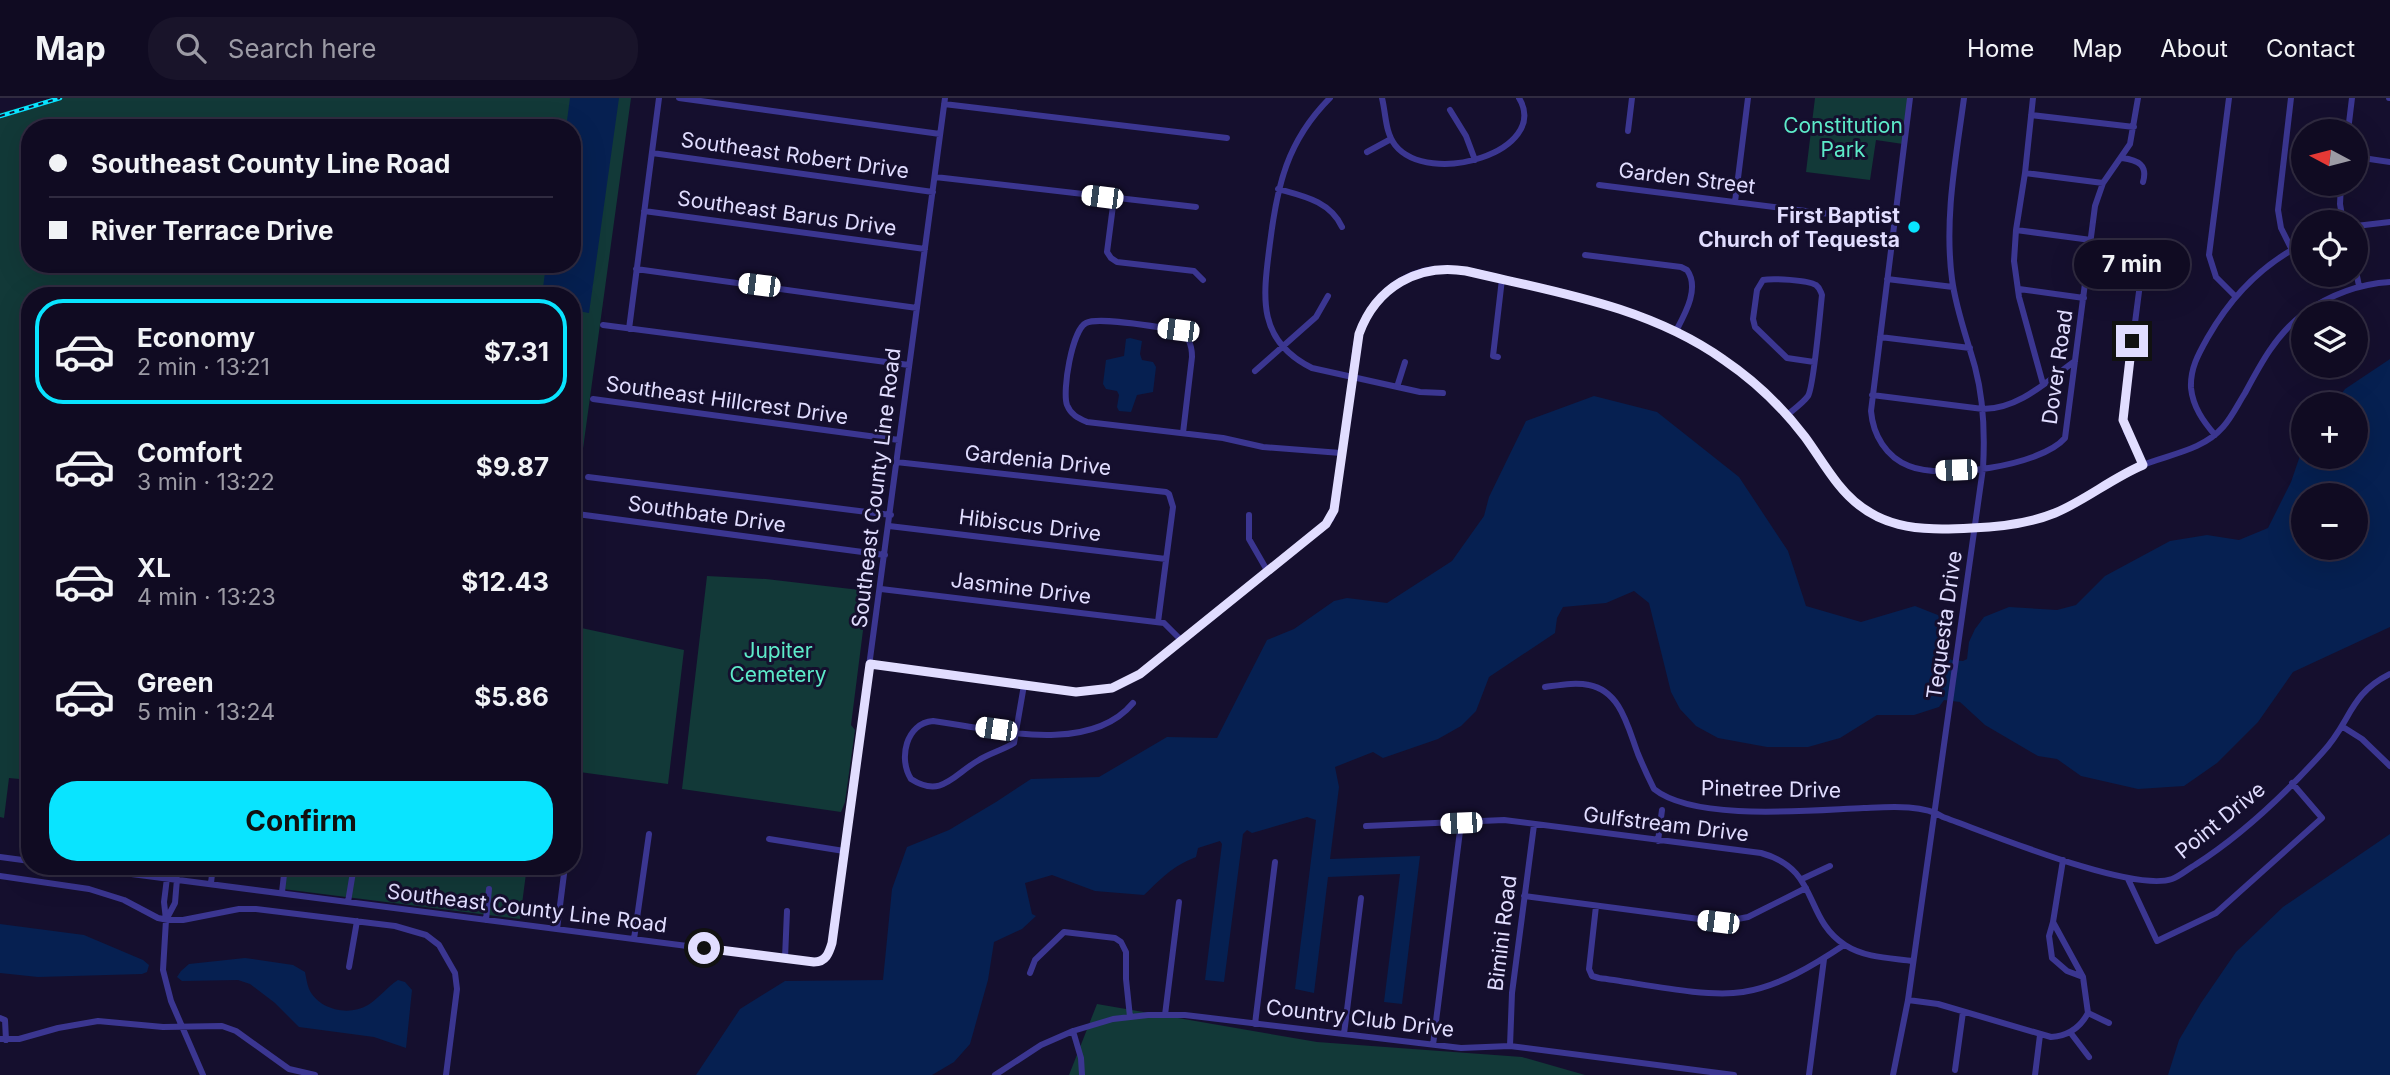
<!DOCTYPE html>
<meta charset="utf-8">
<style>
:root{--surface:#100b22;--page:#19142a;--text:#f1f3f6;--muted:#9c9ba5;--line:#302b40;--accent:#09e4ff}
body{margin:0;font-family:Inter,sans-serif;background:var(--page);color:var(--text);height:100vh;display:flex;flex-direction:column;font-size:26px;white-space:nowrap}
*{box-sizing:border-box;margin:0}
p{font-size:23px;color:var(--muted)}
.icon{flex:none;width:38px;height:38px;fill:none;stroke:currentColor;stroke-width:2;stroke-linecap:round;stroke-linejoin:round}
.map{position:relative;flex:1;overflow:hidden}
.details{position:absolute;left:21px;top:189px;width:560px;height:588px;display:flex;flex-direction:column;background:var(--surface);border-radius:28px;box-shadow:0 7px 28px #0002,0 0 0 2px var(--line)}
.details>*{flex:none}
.guide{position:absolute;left:21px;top:21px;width:560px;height:154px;border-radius:28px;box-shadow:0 7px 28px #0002,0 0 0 2px var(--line);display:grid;align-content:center;height:154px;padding:0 28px;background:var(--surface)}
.needle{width:46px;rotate:277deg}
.fabs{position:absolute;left:2291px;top:21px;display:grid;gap:14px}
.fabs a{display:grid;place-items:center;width:77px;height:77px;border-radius:50%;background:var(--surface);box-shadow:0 7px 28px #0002,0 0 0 2px var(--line);font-size:35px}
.end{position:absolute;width:32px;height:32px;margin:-16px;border:9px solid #e1ddff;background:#111;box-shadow:0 0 0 4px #111}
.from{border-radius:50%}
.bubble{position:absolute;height:49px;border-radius:24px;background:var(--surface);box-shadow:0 7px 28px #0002,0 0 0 2px var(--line);font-size:23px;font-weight:700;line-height:49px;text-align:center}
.car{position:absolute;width:21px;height:42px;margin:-21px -10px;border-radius:9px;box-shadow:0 0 5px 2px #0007;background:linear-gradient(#fff 24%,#345 0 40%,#fff 0 76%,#345 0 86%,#fff 0)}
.guide b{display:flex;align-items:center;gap:24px;height:66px;font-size:26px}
.guide b+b{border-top:2px solid var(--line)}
.guide i{width:18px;height:18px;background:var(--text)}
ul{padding:12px 0 0;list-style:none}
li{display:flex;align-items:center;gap:21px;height:105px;margin:0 14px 10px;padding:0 14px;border:4px solid transparent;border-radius:28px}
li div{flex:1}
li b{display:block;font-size:26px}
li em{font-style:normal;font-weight:700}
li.on{border-color:var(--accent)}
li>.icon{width:63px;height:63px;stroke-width:1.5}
.action{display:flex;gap:14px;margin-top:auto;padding:14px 28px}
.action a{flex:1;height:80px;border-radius:28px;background:var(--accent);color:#111;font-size:28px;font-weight:700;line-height:80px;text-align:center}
header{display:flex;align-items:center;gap:42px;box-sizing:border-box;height:98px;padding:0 35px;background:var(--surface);border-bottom:2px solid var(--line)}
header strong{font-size:33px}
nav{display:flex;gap:38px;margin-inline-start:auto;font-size:24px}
.search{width:490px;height:63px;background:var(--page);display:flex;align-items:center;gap:18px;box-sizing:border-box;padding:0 24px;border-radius:28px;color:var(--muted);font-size:26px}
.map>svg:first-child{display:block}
.green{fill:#123938;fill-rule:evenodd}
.water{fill:#062051;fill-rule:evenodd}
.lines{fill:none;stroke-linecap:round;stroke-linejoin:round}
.minor{stroke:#3b3691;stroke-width:6}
.rail-casing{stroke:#09e4ff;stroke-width:4.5}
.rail{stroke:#150f2e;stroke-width:2;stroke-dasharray:5;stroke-linecap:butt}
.route{stroke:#e1ddff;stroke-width:9}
.poi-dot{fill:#09e4ff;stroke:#150f2e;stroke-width:2.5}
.labels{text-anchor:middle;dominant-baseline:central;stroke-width:6;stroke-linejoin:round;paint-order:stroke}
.park-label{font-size:21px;fill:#5debc9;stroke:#150f2e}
.street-label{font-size:21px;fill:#e1ddff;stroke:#150f2e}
.poi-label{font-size:21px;font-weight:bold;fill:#e1ddff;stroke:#150f2e;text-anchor:end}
</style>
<header>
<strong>Map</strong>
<div class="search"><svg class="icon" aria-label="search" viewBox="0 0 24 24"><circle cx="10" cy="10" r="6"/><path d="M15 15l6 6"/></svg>Search here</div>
<nav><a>Home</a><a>Map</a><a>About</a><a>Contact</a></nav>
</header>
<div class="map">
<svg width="2390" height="977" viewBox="0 0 2390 977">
<rect width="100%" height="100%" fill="#150f2e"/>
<!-- green -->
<path class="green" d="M52,0H631L572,431V198H30V682L9,680L4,720L0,719V15ZM30,30H572V166H30Z
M1815,0H1909L1903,46L1876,42L1870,82L1806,74Z
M707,478L766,481L868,493L851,627L855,632L845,704L841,714L682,691Z
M572,528L684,552L668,686L572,673Z
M286,768H527L520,821L283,791Z
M1097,906L1317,944L1522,959L1585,977H1069Z"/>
<!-- water -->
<path class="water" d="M570,0H619L589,215L572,212V198H542L546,166H572V30H566Z
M1130,240L1142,243L1140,256L1142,262L1153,264L1156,269L1153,294L1137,297L1131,314L1119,313L1117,309L1119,297L1117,293L1106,291L1103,286L1106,262L1124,258L1126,241Z
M2390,261V529L2293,574L2258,624L2217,665L2184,688L2138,691L2081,678L2057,661L2038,658L1985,627L1960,604L1944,602L1939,609L1914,617H1877L1840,640L1808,649H1767L1718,640L1696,628L1680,611L1671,594L1649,505L1634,493L1606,505L1563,509L1557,520L1555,535L1489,579L1476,613L1461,628L1438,641L1383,660L1373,654L1335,669L1339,689L1330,761L1420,758L1402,906L1384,904L1400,776L1328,779L1314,895L1295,891L1316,722L1307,719L1252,735L1247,732L1243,736L1224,884L1205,882L1222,746L1220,743L1198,750L1196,759C1171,769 1162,780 1144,797L1095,793L1052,777L1025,785L1032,816L1036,818L1022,831L994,844L988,882L970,946L954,964L932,977H696L740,911L785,883L883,882L892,791L907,749L949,732L996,704L1031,681L1099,679L1167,639L1217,640L1267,542L1294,531L1334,503L1347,500L1387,505L1452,463L1484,418L1489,399L1526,323L1594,298L1657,314L1739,379L1788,453L1806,508L1861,524L1915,508L1953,523L1947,555L1951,562L1963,563L1967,561L1969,544L1975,531L1984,519L2009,509L2057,512L2076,507L2105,478L2170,443L2207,437L2239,442L2268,430L2291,384L2303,349V359H2356V306H2334L2345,291ZM2303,397H2356V450H2303Z
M2390,736V977H2168L2179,942L2201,905L2236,854L2283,809Z
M0,826L84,837L143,862L149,867L147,874L142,876L38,879L0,875Z
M245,860L293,867L305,874C306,879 307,886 309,891C318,911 348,919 368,907C378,901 387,889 398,882L405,884L412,892L406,950L374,939L299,929L275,905L250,886L238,882L182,883L177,879L181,873L189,866Z"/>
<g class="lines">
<!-- minor -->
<path class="minor" d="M679,0L940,36
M1330,0C1287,43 1277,88 1270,145C1263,199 1256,242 1312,270L1420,294L1443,295
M1382,0C1386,16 1385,34 1395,47C1429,90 1551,53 1519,0
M1910,0L1871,313C1873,337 1886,359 1909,368C1942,382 2041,368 2065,340L2095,108L2103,85L2130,46L2138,0
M2033,0L2025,75L2016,132L2014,163L2019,199L2043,286
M2229,0L2209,157L2216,179L2235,198
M2291,0L2278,112L2281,130L2292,152
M2389,0H2390
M944,6L1227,40
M1450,12L1466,38L1475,62
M2031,17L2134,29
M1628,33L1632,0
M2348,33L2352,0
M1367,54L1391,41
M652,55L933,94
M2356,59L2390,64
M2122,60C2138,62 2148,67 2143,84
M2025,75L2103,85
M935,79L1196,109
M2341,86L2340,106L2343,124
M1599,87L1894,124
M1278,91C1303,98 1330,103 1342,129
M1114,100L1107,154L1111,160L1117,164L1194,173L1203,182
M1735,104L1748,0
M644,113L925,151
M2356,128L2390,124
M2016,132L2091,142
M1585,157L1681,169L1687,172C1700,190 1685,216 1676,233
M636,171L917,210
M2356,173L2359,188
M1887,181L1953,189
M2019,191L2084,200
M2304,215C2330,197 2358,186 2390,184
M603,227L909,267
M629,231L659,0
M1880,239L1970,250
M1498,259L1493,258L1502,181
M1255,273L1316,219L1328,198
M1397,289L1405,264
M1872,297L1983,311C2019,311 2047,283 2075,263
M593,301L899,342
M1787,317C1793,312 1803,305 1808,298C1814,288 1820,214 1822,197C1820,192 1820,190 1816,187C1808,182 1772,180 1763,182L1757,192L1753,221L1755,229L1787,260L1814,264
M1183,335L1192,259C1192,247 1189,238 1178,232C1161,230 1099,218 1086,225C1072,232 1062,293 1067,307C1071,317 1078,320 1087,324L1223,340L1263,349L1341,355
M2215,337C2203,323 2193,309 2191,290C2190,270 2199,255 2208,239C2231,199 2261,167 2303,146
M896,364L1166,394L1169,396L1173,409L1158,524
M2143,367L2126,333L2123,318L2145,147
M588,379L891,417
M577,416L885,457
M1249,417V441L1268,474
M889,428L1166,461
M881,491L1164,525L1182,543
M870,566L1076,594L1112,590L1141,576L1331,421L1335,410L1356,247C1365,210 1390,180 1428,172C1459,166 1490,178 1520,185C1592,203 1663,218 1725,262C1755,284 1782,309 1804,338C1816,354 1825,371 1837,386C1861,415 1896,432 1934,432C1980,432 2028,429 2070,408C2094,396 2115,379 2140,368C2169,356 2202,353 2223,329C2232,319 2238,306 2245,295C2261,265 2276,237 2303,216
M1024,587L1014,645C1003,652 990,655 979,662C954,676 942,701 911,681C898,661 906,625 933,623C992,631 1089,658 1133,605
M1545,589C1560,587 1575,584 1589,587C1621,593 1628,630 1638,656C1643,668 1648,679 1654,691C1695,724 1812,712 1864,710C1888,709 1923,706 1943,719C1988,735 2132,795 2172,781C2180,778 2188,771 2195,767C2242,737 2285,696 2322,655C2352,623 2348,597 2390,576
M2343,629L2362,641L2390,668
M1366,728L1504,722L1761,755C1820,771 1803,820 1845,847C1865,860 1891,860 1913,863
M769,741L844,753
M1658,743L1662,712
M0,759L30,763
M2063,762L2053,824L2083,879L2088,915L2109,925
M70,768L718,852L814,864L826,859L832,845L945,0
M0,778L89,791L124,802L158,820L168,822H183L239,811H256L395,828L426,837L439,847L455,875L457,891L446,977
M167,780L164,804L166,822L163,872L171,903L203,977
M1802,781L1830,768
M2128,781L2157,843L2216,815L2322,720L2292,685
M211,785L213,768
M282,794L285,768
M1524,798L1722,824L1748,819L1806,790
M348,804L354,768
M1596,808L1589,871L1592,878L1599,880C1640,885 1704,900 1743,894C1780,888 1814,867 1844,847
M167,820L175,805L177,781
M486,822L489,791
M2053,824L2049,838L2052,860L2067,873L2083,879
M557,831L565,768
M634,841L649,736
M785,860L787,813
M349,869L357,823
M1030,875L1035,862L1064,834L1115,840L1121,844L1126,854V881L1130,919
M1908,902L1938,906L2051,939C2068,938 2080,930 2088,915
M1165,917L1179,804
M0,920L5,922L6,942
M1255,926L1275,764
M1073,933L1081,960L1082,977
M2070,934L2089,959
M1344,936L1361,800
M0,941H19L58,930L98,923L163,929L222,928L236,933L289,971L315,977
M1433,947L1461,725
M1510,948L1512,895L1534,727
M1955,972L1963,914
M995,977L1041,947L1073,933L1113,921L1148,917H1185L1461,950L1510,948L1734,977
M1809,977L1824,861
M1893,977L1908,902L1983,370C1985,336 1984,303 1975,269C1967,240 1956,212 1952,181C1944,120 1956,60 1964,0
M2035,977L2040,937"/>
<defs>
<path id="rail" d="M0,18L60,0"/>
</defs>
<!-- rail casing -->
<use href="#rail" class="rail-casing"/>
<!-- rail -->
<use href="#rail" class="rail"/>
</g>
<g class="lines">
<!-- route -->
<path class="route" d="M704,850L814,864C826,864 829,855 832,845L870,566L1076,594L1112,590L1140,576L1326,426L1334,412L1359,236C1376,189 1418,165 1466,173C1555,194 1648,208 1724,262C1755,283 1782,309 1805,339C1816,354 1826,371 1838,386C1874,432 1919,433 1972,430C2001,429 2028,426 2055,415C2086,402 2112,380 2143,367L2123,322L2132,243"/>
</g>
<!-- markers -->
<circle class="poi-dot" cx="1914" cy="129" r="7"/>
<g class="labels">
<!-- park labels -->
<g class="park-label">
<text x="1843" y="27">Constitution<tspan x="1843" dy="24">Park</tspan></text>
<text x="778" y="552">Jupiter<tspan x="778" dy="24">Cemetery</tspan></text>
</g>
<!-- street labels -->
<g class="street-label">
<text transform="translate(795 57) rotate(8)">Southeast Robert Drive</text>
<text transform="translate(1687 80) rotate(7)">Garden Street</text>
<text transform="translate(787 115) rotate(8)">Southeast Barus Drive</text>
<text transform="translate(2057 269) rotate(-82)">Dover Road</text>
<text transform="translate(727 302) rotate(8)">Southeast Hillcrest Drive</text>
<text transform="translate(1038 362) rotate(6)">Gardenia Drive</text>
<text transform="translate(876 390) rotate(-83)">Southeast County Line Road</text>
<text transform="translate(707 416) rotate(8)">Southbate Drive</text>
<text transform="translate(1030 427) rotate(7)">Hibiscus Drive</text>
<text transform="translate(1021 490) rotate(7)">Jasmine Drive</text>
<text transform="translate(1944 527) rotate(-82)">Tequesta Drive</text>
<text transform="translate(1771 691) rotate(1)">Pinetree Drive</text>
<text transform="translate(2220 722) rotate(-39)">Point Drive</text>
<text transform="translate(1666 726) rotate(7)">Gulfstream Drive</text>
<text transform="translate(527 810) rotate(7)">Southeast County Line Road</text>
<text transform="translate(1502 835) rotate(-83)">Bimini Road</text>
<text transform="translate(1360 920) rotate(7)">Country Club Drive</text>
</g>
<!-- poi labels -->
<g class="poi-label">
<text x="1900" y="117">First Baptist<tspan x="1900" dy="24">Church of Tequesta</tspan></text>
</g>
</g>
</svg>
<div class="fabs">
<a><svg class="needle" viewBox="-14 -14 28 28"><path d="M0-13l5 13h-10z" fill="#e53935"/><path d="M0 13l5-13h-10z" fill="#9c9ba5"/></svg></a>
<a><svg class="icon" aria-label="locate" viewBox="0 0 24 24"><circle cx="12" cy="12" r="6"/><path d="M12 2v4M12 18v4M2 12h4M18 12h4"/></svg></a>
<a><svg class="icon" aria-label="layers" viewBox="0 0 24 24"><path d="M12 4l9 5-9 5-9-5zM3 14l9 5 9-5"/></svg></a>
<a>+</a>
<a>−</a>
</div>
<i class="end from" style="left:704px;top:850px"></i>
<i class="end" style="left:2132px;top:243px"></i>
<div class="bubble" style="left:2074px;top:142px;width:116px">7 min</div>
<i class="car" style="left:1102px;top:99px;rotate:277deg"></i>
<i class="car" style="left:759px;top:187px;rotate:277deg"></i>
<i class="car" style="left:1178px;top:232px;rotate:277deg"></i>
<i class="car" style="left:1956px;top:372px;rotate:268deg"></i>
<i class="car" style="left:996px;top:631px;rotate:278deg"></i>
<i class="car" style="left:1461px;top:725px;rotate:268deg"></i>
<i class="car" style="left:1718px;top:824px;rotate:277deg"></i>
<div class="guide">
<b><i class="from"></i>Southeast County Line Road</b>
<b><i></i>River Terrace Drive</b>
</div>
<section class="details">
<ul>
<li class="on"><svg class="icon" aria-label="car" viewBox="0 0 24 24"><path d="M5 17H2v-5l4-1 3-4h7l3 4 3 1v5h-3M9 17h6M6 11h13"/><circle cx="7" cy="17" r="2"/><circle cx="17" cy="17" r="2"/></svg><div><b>Economy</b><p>2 min · 13:21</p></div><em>$7.31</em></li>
<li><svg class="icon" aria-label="car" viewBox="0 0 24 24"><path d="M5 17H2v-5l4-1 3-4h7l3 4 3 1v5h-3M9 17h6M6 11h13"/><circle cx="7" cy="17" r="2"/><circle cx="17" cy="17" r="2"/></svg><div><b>Comfort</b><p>3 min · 13:22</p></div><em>$9.87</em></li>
<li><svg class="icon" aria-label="car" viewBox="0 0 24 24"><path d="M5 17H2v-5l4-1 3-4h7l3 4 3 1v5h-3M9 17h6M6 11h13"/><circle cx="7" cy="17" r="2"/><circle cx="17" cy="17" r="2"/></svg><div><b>XL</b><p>4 min · 13:23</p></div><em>$12.43</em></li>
<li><svg class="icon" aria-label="car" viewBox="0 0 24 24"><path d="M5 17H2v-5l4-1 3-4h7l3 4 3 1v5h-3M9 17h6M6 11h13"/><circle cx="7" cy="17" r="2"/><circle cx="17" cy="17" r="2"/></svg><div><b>Green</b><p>5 min · 13:24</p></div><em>$5.86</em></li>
</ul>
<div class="action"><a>Confirm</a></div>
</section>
</div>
